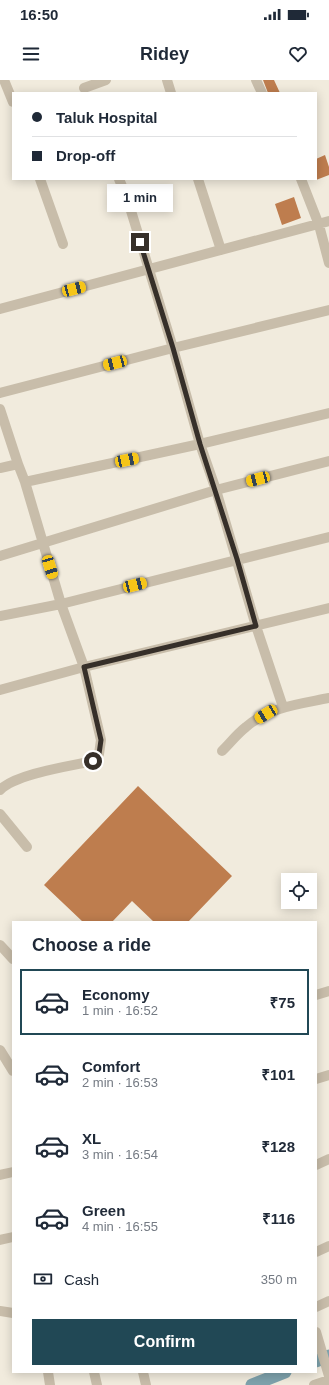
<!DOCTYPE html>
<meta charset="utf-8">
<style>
:root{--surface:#fff;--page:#f6f6f7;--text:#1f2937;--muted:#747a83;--line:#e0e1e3;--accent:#214855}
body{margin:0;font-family:Arial,sans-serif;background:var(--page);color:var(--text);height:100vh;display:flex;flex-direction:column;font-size:15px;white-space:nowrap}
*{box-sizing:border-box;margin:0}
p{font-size:13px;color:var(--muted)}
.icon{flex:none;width:22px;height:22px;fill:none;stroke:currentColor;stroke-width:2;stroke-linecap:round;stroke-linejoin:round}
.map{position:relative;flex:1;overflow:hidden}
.sheet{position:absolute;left:12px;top:841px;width:305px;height:452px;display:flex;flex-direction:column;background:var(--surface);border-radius:0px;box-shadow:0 2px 10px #0003}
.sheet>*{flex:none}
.guide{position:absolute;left:12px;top:12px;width:305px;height:88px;border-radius:0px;box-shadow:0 2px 10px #0003;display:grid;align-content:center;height:88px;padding:0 20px;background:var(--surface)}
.fabs{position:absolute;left:281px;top:793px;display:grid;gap:8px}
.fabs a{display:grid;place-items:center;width:36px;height:36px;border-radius:0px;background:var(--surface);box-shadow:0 2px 10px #0003;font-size:20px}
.end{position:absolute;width:18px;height:18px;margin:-9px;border:5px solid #362f29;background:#fff;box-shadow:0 0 0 2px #fff}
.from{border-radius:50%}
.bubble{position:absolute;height:28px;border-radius:0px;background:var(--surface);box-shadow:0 2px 10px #0003;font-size:13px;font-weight:700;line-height:28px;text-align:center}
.car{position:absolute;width:12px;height:24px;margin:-12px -6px;border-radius:5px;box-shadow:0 0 3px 1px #0007;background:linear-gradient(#f5c518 24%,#345 0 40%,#f5c518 0 76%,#345 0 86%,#f5c518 0)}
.guide b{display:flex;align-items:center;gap:14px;height:38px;font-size:15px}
.guide b+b{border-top:1px solid var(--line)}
.guide i{width:10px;height:10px;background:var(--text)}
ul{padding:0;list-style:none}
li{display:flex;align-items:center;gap:12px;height:66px;margin:0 8px 6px;padding:0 12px;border:2px solid transparent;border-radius:0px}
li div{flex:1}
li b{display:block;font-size:15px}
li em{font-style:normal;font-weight:700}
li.active{border-color:var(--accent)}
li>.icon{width:36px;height:36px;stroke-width:1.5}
h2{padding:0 20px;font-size:18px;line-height:48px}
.pay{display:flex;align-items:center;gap:10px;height:44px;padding:0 20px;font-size:15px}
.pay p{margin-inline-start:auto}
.action{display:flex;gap:8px;margin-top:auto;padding:8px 20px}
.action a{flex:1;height:46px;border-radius:0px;background:var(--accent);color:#fff;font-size:16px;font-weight:700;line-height:46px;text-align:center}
.status{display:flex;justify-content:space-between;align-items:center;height:28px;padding:0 20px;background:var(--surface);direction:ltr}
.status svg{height:11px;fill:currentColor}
header{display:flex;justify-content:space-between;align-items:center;height:52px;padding:0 20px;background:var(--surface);font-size:18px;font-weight:700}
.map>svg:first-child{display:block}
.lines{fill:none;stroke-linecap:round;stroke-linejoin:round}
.canal{stroke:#7ea2ac;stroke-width:13}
.building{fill:#be7d4e}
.minor{stroke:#c8bdaa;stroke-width:10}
.route{stroke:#362f29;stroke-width:5}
</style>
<div class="status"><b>16:50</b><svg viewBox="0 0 49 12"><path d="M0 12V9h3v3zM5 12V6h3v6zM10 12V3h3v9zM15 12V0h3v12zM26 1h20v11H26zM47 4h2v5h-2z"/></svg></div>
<header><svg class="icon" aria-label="menu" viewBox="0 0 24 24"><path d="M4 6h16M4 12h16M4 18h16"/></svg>Ridey<svg class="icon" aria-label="heart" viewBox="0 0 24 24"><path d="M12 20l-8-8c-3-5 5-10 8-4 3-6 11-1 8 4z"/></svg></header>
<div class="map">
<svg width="329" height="1305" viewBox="0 0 329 1305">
<rect width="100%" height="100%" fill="#f1ebdd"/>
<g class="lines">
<!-- canal -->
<path class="canal" d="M316,1281L329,1276
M252,1305L285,1292"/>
</g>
<!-- building -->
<path class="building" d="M263,0H274L280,13H268Z
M325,75L329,87V95L316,100V79Z
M294,117L301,138L282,145L275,124Z
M138,706L232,796L188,842H154L132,821L112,842H83L44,805Z"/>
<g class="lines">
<!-- minor -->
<path class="minor" d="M4,0L13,22
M167,0L171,13
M256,0L262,13
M84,8L106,0
M40,99L63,164
M119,99L128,121L173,268L200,364L216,410L256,546L283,627
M198,99L221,170
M301,99L319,145L329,183
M0,229L329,141
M0,313L173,268L329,230
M0,329L18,384L25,402L61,524L84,587L101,660L99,674L93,681C70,686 15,694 0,710
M0,388L18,384
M25,402L200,364L329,333
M0,476L216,410L329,381
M0,536L61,524L329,457
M0,610L84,587L329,528
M222,671C230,663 237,654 246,647C269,627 300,624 329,618
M0,734L27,767
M0,865L13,879
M316,915L329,911
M0,970L13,991
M316,999L329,995
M316,1085L329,1079
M0,1095L13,1092
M0,1160L13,1157
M316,1172L329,1166
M316,1227L329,1221
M0,1231L13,1233
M316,1252L329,1296
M48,1292L50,1305
M94,1292L97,1305
M143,1292L146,1305
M314,1305L329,1300"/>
</g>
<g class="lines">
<!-- route -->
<path class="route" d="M93,681L99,674L101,660L84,587L256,546L237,479L200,364L173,268L140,162"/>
</g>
</svg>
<div class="fabs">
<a><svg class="icon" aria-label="locate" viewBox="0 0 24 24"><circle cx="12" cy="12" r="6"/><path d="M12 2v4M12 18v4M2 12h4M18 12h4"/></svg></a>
</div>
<i class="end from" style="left:93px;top:681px"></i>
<i class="end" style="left:140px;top:162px"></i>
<div class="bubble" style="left:107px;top:104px;width:66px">1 min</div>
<i class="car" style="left:74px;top:209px;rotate:75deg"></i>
<i class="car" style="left:115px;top:283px;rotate:255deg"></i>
<i class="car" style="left:127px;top:380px;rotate:78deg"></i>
<i class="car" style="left:258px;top:399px;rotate:255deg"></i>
<i class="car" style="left:50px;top:487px;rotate:163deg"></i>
<i class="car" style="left:135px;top:505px;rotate:76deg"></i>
<i class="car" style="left:266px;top:634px;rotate:239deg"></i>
<div class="guide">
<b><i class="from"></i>Taluk Hospital</b>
<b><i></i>Drop-off</b>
</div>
<section class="sheet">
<h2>Choose a ride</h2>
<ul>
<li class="active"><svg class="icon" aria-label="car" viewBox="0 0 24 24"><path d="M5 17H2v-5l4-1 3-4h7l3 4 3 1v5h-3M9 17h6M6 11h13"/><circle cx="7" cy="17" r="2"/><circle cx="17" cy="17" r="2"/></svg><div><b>Economy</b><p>1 min · 16:52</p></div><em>₹75</em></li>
<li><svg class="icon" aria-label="car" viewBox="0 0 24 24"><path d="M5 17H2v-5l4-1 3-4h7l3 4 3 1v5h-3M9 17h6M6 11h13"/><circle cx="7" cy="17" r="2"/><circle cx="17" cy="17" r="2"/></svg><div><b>Comfort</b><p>2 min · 16:53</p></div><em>₹101</em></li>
<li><svg class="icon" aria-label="car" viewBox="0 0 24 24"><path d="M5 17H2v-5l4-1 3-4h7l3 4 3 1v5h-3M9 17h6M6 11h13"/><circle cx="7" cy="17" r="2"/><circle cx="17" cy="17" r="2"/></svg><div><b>XL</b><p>3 min · 16:54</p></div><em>₹128</em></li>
<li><svg class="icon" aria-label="car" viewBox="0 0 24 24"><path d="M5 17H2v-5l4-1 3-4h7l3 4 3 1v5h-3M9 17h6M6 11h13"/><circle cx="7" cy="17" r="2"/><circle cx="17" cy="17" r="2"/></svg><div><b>Green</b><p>4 min · 16:55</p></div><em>₹116</em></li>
</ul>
<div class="pay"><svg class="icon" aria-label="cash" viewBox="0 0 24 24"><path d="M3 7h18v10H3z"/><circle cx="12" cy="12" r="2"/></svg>Cash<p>350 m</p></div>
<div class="action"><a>Confirm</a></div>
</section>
</div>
